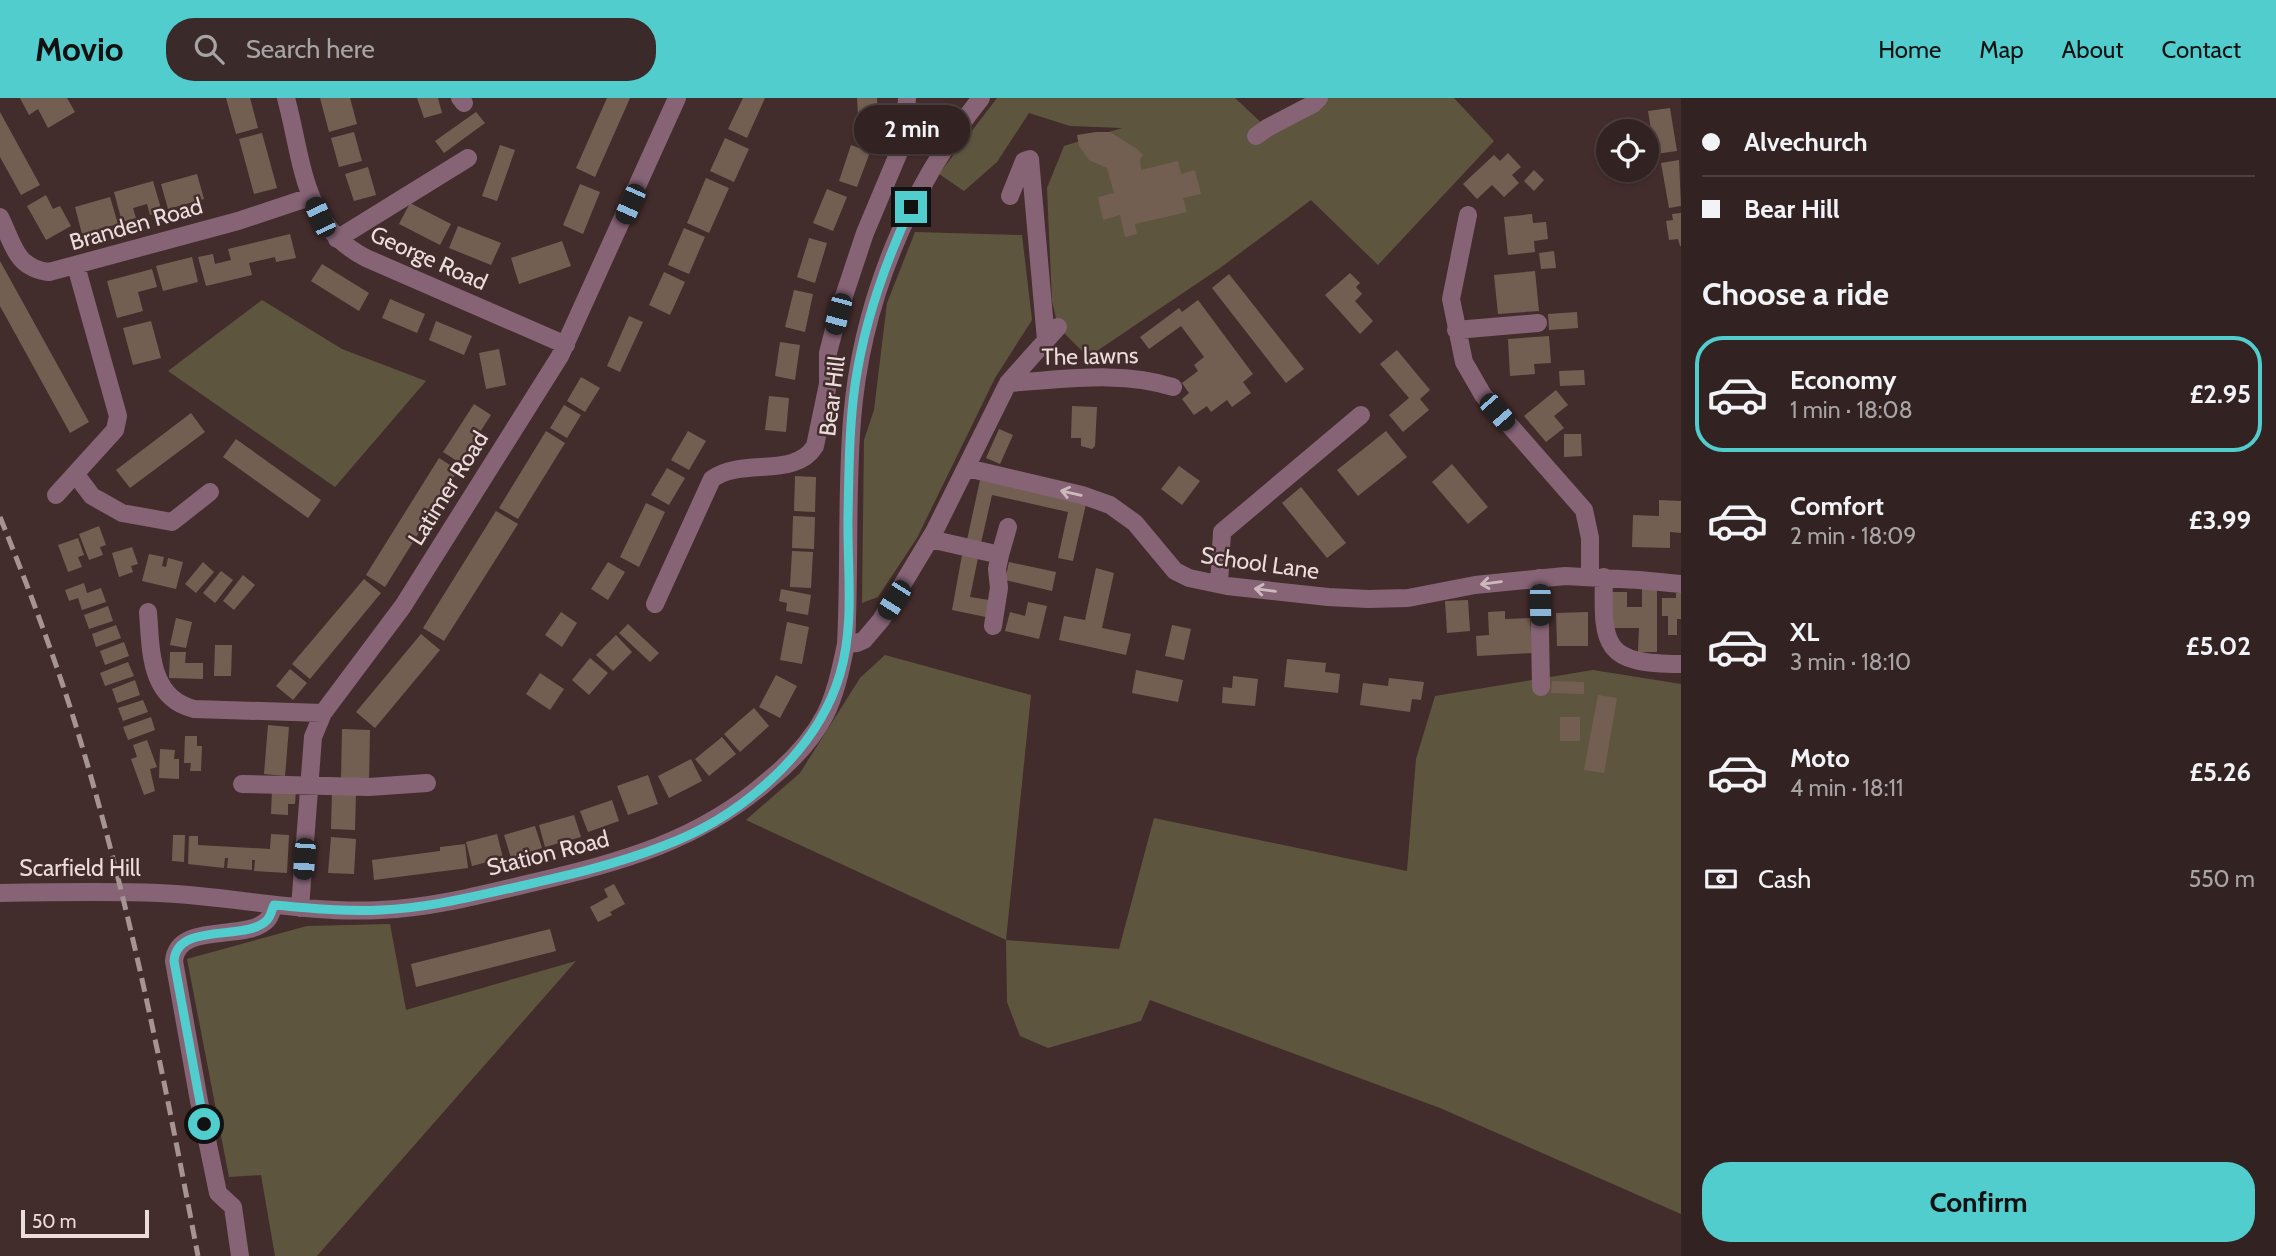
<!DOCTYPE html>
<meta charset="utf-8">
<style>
:root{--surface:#322221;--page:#3a2a2a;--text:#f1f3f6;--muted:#a8a4a5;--line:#4d3f3f;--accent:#52cdcd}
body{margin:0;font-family:Cabin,sans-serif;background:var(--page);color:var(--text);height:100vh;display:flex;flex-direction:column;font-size:26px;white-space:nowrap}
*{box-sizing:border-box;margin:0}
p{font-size:23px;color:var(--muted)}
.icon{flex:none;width:38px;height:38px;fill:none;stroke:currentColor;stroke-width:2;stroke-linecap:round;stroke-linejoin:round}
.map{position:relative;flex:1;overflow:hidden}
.panel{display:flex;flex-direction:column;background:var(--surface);width:595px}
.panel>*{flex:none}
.top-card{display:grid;align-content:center;height:154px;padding:0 21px;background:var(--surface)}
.controls{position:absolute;left:1596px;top:21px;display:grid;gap:14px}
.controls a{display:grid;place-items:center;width:63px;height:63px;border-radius:50%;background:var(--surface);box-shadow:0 2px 5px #0004,0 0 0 2px var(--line);font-size:35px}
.scale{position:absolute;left:21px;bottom:18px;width:128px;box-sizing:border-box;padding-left:7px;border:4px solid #ecdddc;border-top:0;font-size:19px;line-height:24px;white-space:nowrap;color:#ecdddc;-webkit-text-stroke:5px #432d2c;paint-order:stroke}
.end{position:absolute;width:32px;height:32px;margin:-16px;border:9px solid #52cdcd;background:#111;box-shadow:0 0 0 4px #111}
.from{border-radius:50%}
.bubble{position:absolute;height:49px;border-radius:24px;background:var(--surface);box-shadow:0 2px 5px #0004,0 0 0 2px var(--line);font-size:23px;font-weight:700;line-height:49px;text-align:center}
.car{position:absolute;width:21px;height:42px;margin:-21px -10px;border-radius:9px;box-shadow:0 0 5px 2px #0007;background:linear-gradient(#222 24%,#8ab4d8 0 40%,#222 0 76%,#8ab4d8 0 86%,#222 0)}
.top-card b{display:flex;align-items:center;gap:24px;height:66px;font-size:26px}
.top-card b+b{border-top:2px solid var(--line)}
.top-card i{width:18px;height:18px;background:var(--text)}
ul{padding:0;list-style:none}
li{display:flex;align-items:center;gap:21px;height:116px;margin:0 14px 10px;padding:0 7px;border:4px solid transparent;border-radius:28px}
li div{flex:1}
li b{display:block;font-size:26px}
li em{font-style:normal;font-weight:700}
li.on{border-color:var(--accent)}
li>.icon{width:63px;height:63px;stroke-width:1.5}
h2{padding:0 21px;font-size:32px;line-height:84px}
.pay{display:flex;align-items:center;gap:18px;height:77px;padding:0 21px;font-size:26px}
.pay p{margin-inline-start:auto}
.cta{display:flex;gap:14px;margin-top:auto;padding:14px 21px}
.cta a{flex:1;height:80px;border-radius:28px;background:var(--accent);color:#111;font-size:28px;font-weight:700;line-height:80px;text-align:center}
header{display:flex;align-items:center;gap:42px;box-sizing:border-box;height:98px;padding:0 35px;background:var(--accent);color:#111}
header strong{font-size:33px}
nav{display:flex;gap:38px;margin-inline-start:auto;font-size:24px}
.search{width:490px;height:63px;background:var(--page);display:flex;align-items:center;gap:18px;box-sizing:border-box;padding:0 24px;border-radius:28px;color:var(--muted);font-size:26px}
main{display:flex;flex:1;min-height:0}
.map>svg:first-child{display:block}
.green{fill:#5e553e}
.building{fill:#735f52}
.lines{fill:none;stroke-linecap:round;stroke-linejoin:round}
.minor{stroke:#866476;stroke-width:18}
.rail{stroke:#a59493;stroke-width:5;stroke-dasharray:14 7;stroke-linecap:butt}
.oneway{stroke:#cdb9bd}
.route{stroke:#52cdcd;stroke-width:9}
.labels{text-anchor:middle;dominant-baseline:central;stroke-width:5;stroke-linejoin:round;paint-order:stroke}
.street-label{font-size:23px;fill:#ecdddc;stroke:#432d2c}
</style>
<header>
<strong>Movio</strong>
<div class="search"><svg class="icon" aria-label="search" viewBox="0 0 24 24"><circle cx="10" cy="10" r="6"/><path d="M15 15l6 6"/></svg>Search here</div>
<nav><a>Home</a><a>Map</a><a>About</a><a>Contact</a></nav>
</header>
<main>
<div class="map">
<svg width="1681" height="1158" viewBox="0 0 1681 1158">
<rect width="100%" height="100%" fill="#432d2c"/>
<!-- green -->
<path class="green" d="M997,0H1235L1267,30L1319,9L1328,0H1454L1494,43L1378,167L1311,102L1220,170L1088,259L1058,229L1052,203L1047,90L1064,48L1122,30L1070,28L1029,15L997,64L964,93L939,76Z
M915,134L1022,137L1032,222L995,280L917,440L878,499L862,505L864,342L874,312L887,205Z
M262,202L342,251L426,283L335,389L168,273Z
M885,557L1031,597L1006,842L1119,851L1154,720L1407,773L1416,661L1435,598L1593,572L1681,586V1116L1440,1010L1150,902L1141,923L1048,950L1020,938L1007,904L1006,842L746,722L800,675L860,580Z
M390,826L406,912L576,863L317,1158H275L261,1077L229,1079L187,861L307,828Z"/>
<!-- building -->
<path class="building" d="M20,0H67L75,14L48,30L38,11L29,17Z
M226,0H250L258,30L236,36Z
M320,0H350L357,26L329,34Z
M417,0H438L442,15L424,20Z
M607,0H630L595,79L576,70Z
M743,0H765L747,40L728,31Z
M857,0H877L879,33L859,34Z
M1670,10L1677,53L1655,56L1648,13Z
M0,14L40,87L21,97L0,59Z
M476,14L485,25L444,55L435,43Z
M354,34L362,63L339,69L331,40Z
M1096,34H1110L1137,51L1143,57L1140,62L1141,72L1178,63L1181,76L1195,72L1201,96L1183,100L1187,114L1135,126L1137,136L1125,139L1120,117L1103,122L1098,99L1114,95L1107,70L1089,62L1079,48L1077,37Z
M262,35L277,90L254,96L239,41Z
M725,40L749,51L734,84L710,73Z
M500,47L515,52L497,103L482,98Z
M851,47L870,54L857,89L839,83Z
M1508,55L1521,69L1512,77L1519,85L1504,99L1492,87L1477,101L1463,86L1494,57L1500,63Z
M1679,62L1681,108L1669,110L1661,65Z
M368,69L376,97L354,103L345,76Z
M1534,72L1544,82L1534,93L1524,83Z
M197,76L204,101L168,111L161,86Z
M706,80L729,90L709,135L687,125Z
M153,83L162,114L150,117L147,106L133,110L136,120L122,124L114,94Z
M580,86L600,94L583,136L563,127Z
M827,91L847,99L833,133L813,125Z
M46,97L53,111L60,108L71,128L46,142L27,108Z
M110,99L118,126L82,136L75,109Z
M410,105L451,126L440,147L399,126Z
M1681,115V148H1680L1678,141L1669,142L1666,123L1673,122L1672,116Z
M1532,116L1533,125L1546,124L1548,141L1534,143L1535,154L1508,157L1504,119Z
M458,128L501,145L491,167L449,150Z
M684,130L705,139L689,176L668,167Z
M290,136L296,160L276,164L275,159L249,165L252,177L206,188L198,159L213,156L215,166L231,162L228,151Z
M809,140L827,145L815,185L797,179Z
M562,143L571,168L519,186L511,160Z
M1554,153L1556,170L1541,171L1539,155Z
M192,159L198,184L163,193L156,168Z
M0,163L89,324L70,335L0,208Z
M322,166L369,195L359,213L311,183Z
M152,171L157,189L138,194L143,213L117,220L107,183Z
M1535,173L1539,213L1498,216L1494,177Z
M664,174L685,184L670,217L649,207Z
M1350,175L1360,185L1356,189L1362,196L1355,203L1373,223L1360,236L1325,197Z
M1229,176L1304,271L1286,285L1212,190Z
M794,192L813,196L805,234L785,229Z
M390,201L425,216L417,235L382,220Z
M1198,202L1253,276L1243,284L1251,295L1232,309L1227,302L1211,314L1207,308L1194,317L1182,301L1189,295L1182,285L1198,273L1194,267L1204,259L1181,228L1149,251L1140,239L1179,210L1182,214Z
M1577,214L1578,230L1549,232L1548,216Z
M629,218L643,224L620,274L607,268Z
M151,223L161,260L133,267L123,230Z
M436,223L472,238L464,257L429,242Z
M1549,238L1551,265L1534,266L1535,276L1510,278L1508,241Z
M780,244L800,247L795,282L775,278Z
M499,251L506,287L486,291L479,255Z
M1397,252L1430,292L1420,301L1429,312L1403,334L1389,317L1409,300L1380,266Z
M1584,272L1585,287L1560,288L1559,273Z
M581,279L600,290L585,314L567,303Z
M1556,292L1568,307L1554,318L1564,330L1546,344L1524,318Z
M769,298L789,300L786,334L765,332Z
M474,306L491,317L460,365L443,354Z
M564,307L581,317L567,340L550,330Z
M1072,308L1097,309L1095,348L1092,351L1081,348V340H1071Z
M191,315L205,334L130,390L116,372Z
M999,331L1013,337L1000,366L986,360Z
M546,333L565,345L518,421L499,410Z
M688,333L706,343L689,372L671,362Z
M1386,333L1407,359L1358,398L1337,372Z
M1564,336H1581L1582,358L1564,359Z
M236,341L321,402L308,420L223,359Z
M439,360L458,372L385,489L366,477Z
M1452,366L1488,409L1468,426L1432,384Z
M1179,368L1200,383L1182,407L1161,391Z
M667,370L685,380L669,407L651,397Z
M795,378L816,379L815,414L794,413Z
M980,382L1086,406L1073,463L1058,460L1068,414L992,397L981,445L967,442Z
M1301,389L1346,445L1327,460L1282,405Z
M1659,402L1681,403V435L1670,434V450L1632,449L1633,417L1659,418Z
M646,405L665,414L639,469L620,459Z
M496,413L518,426L444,543L423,530Z
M793,418L815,419L814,451L792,450Z
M99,428L106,447L100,449L103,457L89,462L79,436Z
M78,440L84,457L78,459L82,469L68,474L58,447Z
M132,449L138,466L131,468L133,474L119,479L112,455Z
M792,453L813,454L811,490L790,489Z
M149,456L164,459L162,468L166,469L168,460L183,464L176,491L142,483Z
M962,457L978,460L970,499L989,502L986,519L952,512Z
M203,464L214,474L196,495L185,486Z
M608,464L625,474L608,502L591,491Z
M1009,464L1056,474L1052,493L1005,482Z
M1096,470L1114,475L1102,530L1131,536L1126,557L1059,542L1064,518L1085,522Z
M221,473L233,482L215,505L203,495Z
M243,477L255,487L234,512L223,503Z
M364,481L381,495L310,581L292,566Z
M84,485L87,495L101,490L106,504L82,512L78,500L69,503L65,492Z
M1642,488L1657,489V554H1638L1639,530H1611V494H1627V509H1642Z
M781,491L811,497L808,517L786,513L787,505L779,503Z
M1676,495H1681V521H1677V537H1668V518H1662V500H1676Z
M1468,502L1470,533L1447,535L1445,503Z
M1028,504L1047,508L1039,541L1005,533L1010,514L1025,518Z
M108,508L113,523L89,531L84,517Z
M1505,513V521L1530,520L1532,555L1477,558L1476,538L1489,537L1488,514Z
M561,514L577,525L562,549L545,537Z
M1588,514V548H1557L1556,515Z
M176,520L192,524L186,550L170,547Z
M787,524L809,529L802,566L780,562Z
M628,526L659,555L650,564L619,535Z
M116,527L121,540L96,549L92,536Z
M1172,527L1191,531L1184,562L1165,558Z
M421,536L440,552L375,630L356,614Z
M616,537L632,554L613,573L596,557Z
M124,544L129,558L105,567L100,553Z
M215,547H232L231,578H214Z
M170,554H186L185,565H203V581L169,580Z
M590,560L608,575L589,597L572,582Z
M1287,561L1326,565L1325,574L1340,576L1338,595L1284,589Z
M128,564L134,578L105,588L100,575Z
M290,571L307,585L293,602L276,588Z
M1136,572L1183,582L1178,604L1132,595Z
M540,575L564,591L550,612L526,596Z
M776,577L797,588L780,620L759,609Z
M1233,578L1258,581L1255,608L1222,605L1223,589L1232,590Z
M1389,580L1424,584L1421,602L1412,601L1410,614L1360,607L1363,585L1388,588Z
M135,582L140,597L117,605L112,591Z
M1552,583L1584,584V596L1551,595Z
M1598,597L1617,600L1604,675L1584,672Z
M143,602L148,614L123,623L118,610Z
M754,610L769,628L740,654L724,636Z
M151,619L155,632L128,642L123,629Z
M1560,619H1580V643H1560Z
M268,627L289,629L285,678L264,676Z
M342,631L370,632L369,684L341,683Z
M185,638H197V648H202L201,673H190L191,665H184Z
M722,639L736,656L709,678L695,661Z
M147,642L157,669L150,671L155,693L144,697L131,661L137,659L133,647Z
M160,651L175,652L174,661H179V681L159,680Z
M691,661L702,683L669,700L658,678Z
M648,677L658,706L628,717L617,688Z
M272,691L296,692L295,706H288V717L271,716Z
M332,692L356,693L355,732L331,731Z
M612,702L619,723L588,734L580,713Z
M574,717L581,739L545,749L539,727Z
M535,728L542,750L511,760L504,737Z
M271,736L289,737L287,775L254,773L255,762H252V772L227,770L228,760H225L224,770L188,766L189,738H198V747L270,751Z
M497,736L503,760L472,768L466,744Z
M173,737H185L184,764L172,763Z
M331,739L356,741L354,776L328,775Z
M465,746L468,770L374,782L372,762L440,753V749Z
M614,786L625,806L610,814L612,817L598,824L590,809L608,799L604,791Z
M550,831L556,853L416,889L411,866Z"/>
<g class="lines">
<!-- minor -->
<path class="minor" d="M286,0C303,63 302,127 366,160L566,247
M460,0L464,5
M1256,38L1267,30L1313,6L1319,0
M1010,98L1024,63L1030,61L1046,242
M1468,117L1451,201L1464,264L1483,297L1584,412L1590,440V478
M0,119C13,145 15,170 49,174L238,123L310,99
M337,141L468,60
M1456,232L1538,225
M1008,285C1062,282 1120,272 1173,289
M967,370L1082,397L1110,407L1135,425L1175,473L1189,480L1227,488L1328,499L1368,501L1408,500L1475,487L1565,478L1639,482L1681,486
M76,377L92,398L122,415L172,424L210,394
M56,397L115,332L118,318L76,168
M930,441L1000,457L1008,429
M1604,479C1602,549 1604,566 1681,566
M1539,480L1541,589
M1219,486L1222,434L1361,317
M655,506L712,381C743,359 795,381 815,348L828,286V255L838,216L865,135L904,42L907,0
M148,514C151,552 149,600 194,611L323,615
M993,528L999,490L997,471L1000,457
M846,546L857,545L864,542L881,522L934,434L1008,285L1058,229
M242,686L369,689L427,685
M0,795C53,794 106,793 159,795C233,798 306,816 380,812C431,810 481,797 531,785C621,764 700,743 770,681C792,663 812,642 825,617C836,595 841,570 846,546C850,471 846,397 852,322C861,206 908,91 981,0
M300,810L313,639L323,615L403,508L560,258L677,0
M240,1158L233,1109L218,1095L199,1003L174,863C177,823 247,844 267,822C271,818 272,811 274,807"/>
<!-- rail -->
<path class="rail" d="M0,419C26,483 50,547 71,612C127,791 163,974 198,1158"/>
</g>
<!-- one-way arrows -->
<defs><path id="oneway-shaft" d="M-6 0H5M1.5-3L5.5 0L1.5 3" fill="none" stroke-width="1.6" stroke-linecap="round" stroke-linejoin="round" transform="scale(1.75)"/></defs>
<g class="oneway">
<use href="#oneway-shaft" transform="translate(1071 395) rotate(-167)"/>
<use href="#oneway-shaft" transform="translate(1491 485) rotate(173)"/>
<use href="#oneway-shaft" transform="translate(1265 492) rotate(-173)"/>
</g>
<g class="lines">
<!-- route -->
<path class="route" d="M204,1026L174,863C177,823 247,844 267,822C271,818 272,811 274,807C309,810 345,814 381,812C429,810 475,798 521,788C569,777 617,766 663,748C739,720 817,655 840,576C855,526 847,469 848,418C849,374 849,330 855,287C864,225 885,165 911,109"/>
</g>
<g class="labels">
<!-- street labels -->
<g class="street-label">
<text transform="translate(136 126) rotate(-16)">Branden Road</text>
<text transform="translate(429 160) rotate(24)">George Road</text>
<text transform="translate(1090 258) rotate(-1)">The lawns</text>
<text transform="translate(832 298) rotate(-83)">Bear Hill</text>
<text transform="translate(448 390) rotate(-58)">Latimer Road</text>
<text transform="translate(1260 465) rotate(8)">School Lane</text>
<text transform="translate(548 755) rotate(-14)">Station Road</text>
<text x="80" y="770">Scarfield Hill</text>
</g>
</g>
</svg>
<div class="controls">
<a><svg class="icon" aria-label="locate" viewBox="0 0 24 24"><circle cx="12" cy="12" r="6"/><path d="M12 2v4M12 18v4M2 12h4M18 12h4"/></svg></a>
</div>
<div class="scale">50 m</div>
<i class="end from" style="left:204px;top:1026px"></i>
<i class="end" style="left:911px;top:109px"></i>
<div class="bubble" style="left:854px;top:7px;width:116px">2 min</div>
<i class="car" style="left:630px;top:106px;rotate:204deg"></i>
<i class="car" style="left:320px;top:119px;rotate:335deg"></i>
<i class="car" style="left:838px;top:216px;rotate:195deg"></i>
<i class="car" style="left:1497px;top:314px;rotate:139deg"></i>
<i class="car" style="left:894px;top:502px;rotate:212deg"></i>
<i class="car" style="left:1540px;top:507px;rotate:179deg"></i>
<i class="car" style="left:304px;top:761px;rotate:184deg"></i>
</div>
<section class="panel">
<div class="top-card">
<b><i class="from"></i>Alvechurch</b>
<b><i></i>Bear Hill</b>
</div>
<h2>Choose a ride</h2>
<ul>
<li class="on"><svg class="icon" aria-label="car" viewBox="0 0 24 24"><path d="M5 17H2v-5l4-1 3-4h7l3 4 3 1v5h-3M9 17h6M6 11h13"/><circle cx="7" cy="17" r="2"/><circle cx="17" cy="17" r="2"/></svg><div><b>Economy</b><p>1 min · 18:08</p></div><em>£2.95</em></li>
<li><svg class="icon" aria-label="car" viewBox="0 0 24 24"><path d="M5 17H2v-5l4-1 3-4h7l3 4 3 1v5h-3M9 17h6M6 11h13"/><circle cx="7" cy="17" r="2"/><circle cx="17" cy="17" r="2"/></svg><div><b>Comfort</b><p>2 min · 18:09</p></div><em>£3.99</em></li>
<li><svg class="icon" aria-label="car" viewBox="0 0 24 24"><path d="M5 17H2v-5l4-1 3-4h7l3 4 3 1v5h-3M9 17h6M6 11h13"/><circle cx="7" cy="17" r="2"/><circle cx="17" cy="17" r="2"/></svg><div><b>XL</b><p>3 min · 18:10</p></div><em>£5.02</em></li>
<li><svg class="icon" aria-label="car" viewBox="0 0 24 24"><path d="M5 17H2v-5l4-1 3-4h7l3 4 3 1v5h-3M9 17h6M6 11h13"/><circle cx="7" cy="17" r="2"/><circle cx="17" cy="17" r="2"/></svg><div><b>Moto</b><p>4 min · 18:11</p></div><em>£5.26</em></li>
</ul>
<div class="pay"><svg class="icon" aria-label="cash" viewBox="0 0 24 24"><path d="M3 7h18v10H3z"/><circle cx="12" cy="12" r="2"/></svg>Cash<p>550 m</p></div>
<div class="cta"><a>Confirm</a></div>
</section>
</main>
